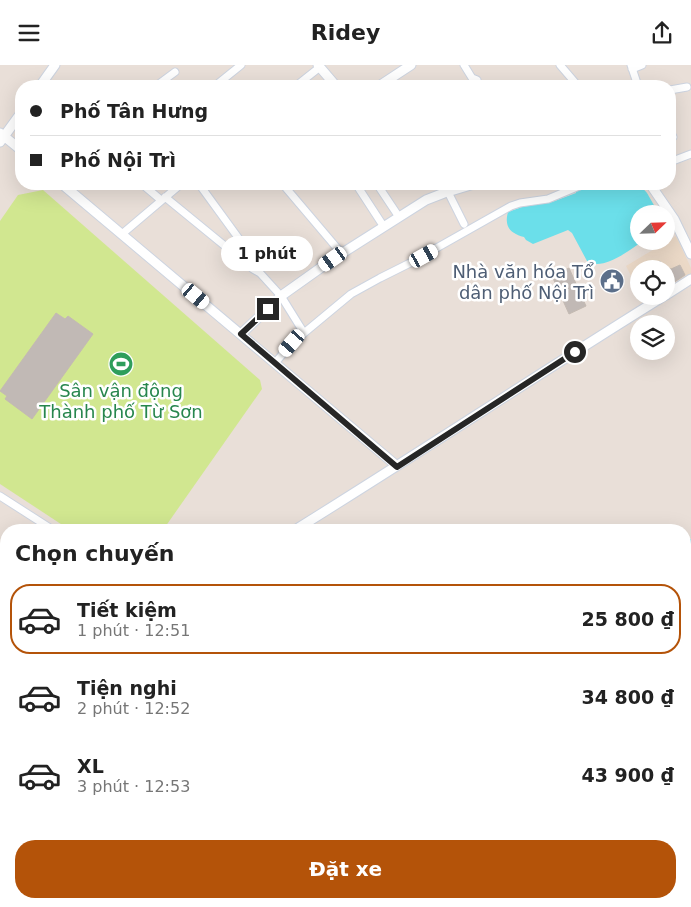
<!DOCTYPE html>
<html lang="vi">
<meta charset="utf-8">
<style>
:root{--surface:#fff;--page:#f6f6f6;--text:#222;--muted:#767676;--line:#e0e0e0;--accent:#b45309}
body{margin:0;font-family:"DejaVu Sans",sans-serif;background:var(--page);color:var(--text);height:100vh;display:flex;flex-direction:column;font-size:19px;white-space:nowrap}
*{box-sizing:border-box;margin:0}
p{font-size:16px;color:var(--muted)}
.icon{flex:none;width:28px;height:28px;fill:none;stroke:currentColor;stroke-width:2;stroke-linecap:round;stroke-linejoin:round}
.map{position:relative;flex:1;overflow:hidden}
.side{position:absolute;left:0px;top:459px;width:691px;height:384px;display:flex;flex-direction:column;background:var(--surface);border-radius:20px 20px 0 0;box-shadow:0 5px 20px #0002}
.side>*{flex:none}
.top-card{position:absolute;left:15px;top:15px;width:661px;height:110px;border-radius:20px;box-shadow:0 5px 20px #0002;display:grid;align-content:center;height:110px;padding:0 15px;background:var(--surface)}
.needle{width:32px;rotate:67deg}
.buttons{position:absolute;left:630px;top:140px;display:grid;gap:10px}
.buttons a{display:grid;place-items:center;width:45px;height:45px;border-radius:50%;background:var(--surface);box-shadow:0 5px 20px #0002;font-size:25px}
.end{position:absolute;width:22px;height:22px;margin:-11px;border:6px solid #262626;background:#fff;box-shadow:0 0 0 2px #fff}
.from{border-radius:50%}
.bubble{position:absolute;height:35px;border-radius:18px;background:var(--surface);box-shadow:0 5px 20px #0002;font-size:16px;font-weight:800;line-height:35px;text-align:center}
.car{position:absolute;width:15px;height:30px;margin:-15px -8px;border-radius:6px;box-shadow:0 0 4px 1px #0007;background:linear-gradient(#fff 24%,#345 0 40%,#fff 0 76%,#345 0 86%,#fff 0)}
.top-card b{display:flex;align-items:center;gap:18px;height:48px;font-size:19px}
.top-card b+b{border-top:1px solid var(--line)}
.top-card i{width:12px;height:12px;background:var(--text)}
ul{padding:0;list-style:none}
li{display:flex;align-items:center;gap:15px;height:70px;margin:0 10px 8px;padding:0 5px;border:2px solid transparent;border-radius:20px}
li div{flex:1}
li b{display:block;font-size:19px}
li em{font-style:normal;font-weight:800}
li.selected{border-color:var(--accent)}
li>.icon{width:45px;height:45px;stroke-width:1.5}
h2{padding:0 15px;font-size:22px;line-height:60px}
.primary-button{display:flex;gap:10px;margin-top:auto;padding:10px 15px}
.primary-button a{flex:1;height:58px;border-radius:20px;background:var(--accent);color:#fff;font-size:20px;font-weight:800;line-height:58px;text-align:center}
header{display:flex;justify-content:space-between;align-items:center;height:65px;padding:0 15px;background:var(--surface);font-size:22px;font-weight:800}
.map>svg:first-child{display:block}
.education{fill:#ebd9c7}
.green{fill:#bbdf94}
.pitch{fill:#d1e790}
.water{fill:#6bdfea}
.lines{fill:none;stroke-linecap:round;stroke-linejoin:round}
.canal{stroke:#6bdfea;stroke-width:9}
.building{fill:#c1b9b5;stroke:#c4bab2}
.minor-casing{stroke:#cdd4e0;stroke-width:9}
.tertiary-casing{stroke:#cdd4e0;stroke-width:11}
.motorway-casing{stroke:#c2c2c2;stroke-width:14}
.minor{stroke:#fff;stroke-width:7}
.tertiary{stroke:#fff;stroke-width:9}
.motorway{stroke:#f97d52;stroke-width:12}
.route{stroke:#262626;stroke-width:6}
.labels{text-anchor:middle;dominant-baseline:central;stroke-width:5;stroke-linejoin:round;paint-order:stroke}
.service-label{font-size:18px;fill:#4e5e75;stroke:#fff;text-anchor:end}
.leisure-label{font-size:18px;fill:#27864d;stroke:#fff}
</style>
<header><svg class="icon" aria-label="menu" viewBox="0 0 24 24"><path d="M4 6h16M4 12h16M4 18h16"/></svg>Ridey<svg class="icon" aria-label="share" viewBox="0 0 24 24"><path d="M12 15V3M7 8l5-5 5 5M5 13v7h14v-7"/></svg></header>
<div class="map">
<svg width="691" height="842" viewBox="0 0 691 842">
<rect width="100%" height="100%" fill="#e9dfd8"/>
<!-- education -->
<path class="education" d="M676,171L691,203V210L666,227V204H639V227L626,201Z"/>
<!-- green -->
<path class="green" d="M99,836H126L135,842H108Z"/>
<!-- pitch -->
<path class="pitch" d="M43,125L260,315L262,324L163,465H70L0,419V156L18,130Z"/>
<!-- water -->
<path class="water" d="M593,119H639L647,128L659,149H639V176H643C630,185 602,207 587,196L572,168L568,165L533,179L526,175L524,172C510,168 504,162 508,147L522,142L552,137L576,128V126Z
M691,474V501L685,503V475Z
M691,714V750L685,752V716Z
M216,836H251L261,842H227Z
M341,836H431L415,842H325Z"/>
<g class="lines">
<!-- canal -->
<path class="canal" d="M0,665L6,668
M300,836L310,842"/>
</g>
<!-- building -->
<path class="building" d="M660,196L664,202L671,204L680,200L685,210L673,218L666,216V204H650L649,203Z
M569,203L586,241L569,249L552,211Z
M56,248L65,254L68,251L93,269L32,354L5,334L7,331L0,326Z"/>
<g class="lines">
<defs>
<path id="minor" d="M464,0L472,13L477,15
M560,0L578,21
M631,0L638,21
M632,4L642,0
M156,21L175,7
M215,21L241,0
M296,21L320,2
M670,25L687,22
M670,66L673,72
M670,97L691,89
M142,119L161,135
M199,119L253,193L257,198L260,208L281,231L304,268
M285,119L286,123L342,189
M356,119L384,162
M377,119L399,152
M444,119L464,159
M165,132L253,204L260,208
M122,169L181,119
M275,298L292,278L351,229L380,213L410,198L511,141L520,138L548,134L584,119
M0,431L53,465"/>
<path id="tertiary" d="M318,0L336,21
M40,21L55,0
M379,21L411,0
M0,68L21,85
M0,77L21,48
M62,119L397,401
M650,119L674,154L691,189
M666,230L691,214
M241,269L281,231L333,194L426,135L444,128L474,119
M295,465C419,388 540,308 664,231
M0,651L6,646
M0,681L6,685
M0,812L6,815
M41,836L51,842
M266,836L276,842"/>
<path id="motorway" d="M0,749L6,753
M0,789L6,793
M79,836L89,842
M146,836L155,842"/>
</defs>
<!-- minor casing -->
<use href="#minor" class="minor-casing"/>
<!-- tertiary casing -->
<use href="#tertiary" class="tertiary-casing"/>
<!-- motorway casing -->
<use href="#motorway" class="motorway-casing"/>
<!-- minor -->
<use href="#minor" class="minor"/>
<!-- tertiary -->
<use href="#tertiary" class="tertiary"/>
<!-- motorway -->
<use href="#motorway" class="motorway"/>
</g>
<g class="lines">
<!-- route -->
<path class="route" d="M268,244L241,269L397,402L575,287"/>
</g>
<!-- icons -->
<defs>
<symbol id="civic-disc" viewBox="-11 -11 22 22"><circle r="9.5" fill="#5c6f8a" stroke="#fff"/><path d="M-.6-6.5H3V-4.5H.6V-3L4-1V1h2V6H-6V1h2V-1L-.6-3ZM-1.2 2.5V6h2.4V2.5Z" fill="#fff"/></symbol>
<symbol id="stadium-disc" viewBox="-11 -11 22 22"><circle r="9.5" fill="#2e9e5b" stroke="#fff"/><path d="M0-5a6.5 5 0 1 0 0 10a6.5 5 0 1 0 0-10ZM-3.5-1.8h7v3.6h-7Z" fill="#fff"/></symbol>
</defs>
<g fill-rule="evenodd">
<use href="#civic-disc" x="598" y="202" width="28" height="28"/>
<use href="#stadium-disc" x="107" y="285" width="28" height="28"/>
</g>
<g class="labels">
<!-- service labels -->
<g class="service-label">
<text x="594" y="206">Nhà văn hóa Tổ<tspan x="594" dy="21">dân phố Nội Trì</tspan></text>
</g>
<!-- leisure labels -->
<g class="leisure-label">
<text x="121" y="325">Sân vận động<tspan x="121" dy="21">Thành phố Từ Sơn</tspan></text>
</g>
</g>
</svg>
<div class="buttons">
<a><svg class="needle" viewBox="-14 -14 28 28"><path d="M0-13l5 13h-10z" fill="#e53935"/><path d="M0 13l5-13h-10z" fill="#767676"/></svg></a>
<a><svg class="icon" aria-label="locate" viewBox="0 0 24 24"><circle cx="12" cy="12" r="6"/><path d="M12 2v4M12 18v4M2 12h4M18 12h4"/></svg></a>
<a><svg class="icon" aria-label="layers" viewBox="0 0 24 24"><path d="M12 4l9 5-9 5-9-5zM3 14l9 5 9-5"/></svg></a>
</div>
<i class="end from" style="left:575px;top:287px"></i>
<i class="end" style="left:268px;top:244px"></i>
<div class="bubble" style="left:221px;top:171px;width:92px">1 phút</div>
<i class="car" style="left:424px;top:191px;rotate:61deg"></i>
<i class="car" style="left:333px;top:194px;rotate:235deg"></i>
<i class="car" style="left:196px;top:231px;rotate:130deg"></i>
<i class="car" style="left:292px;top:278px;rotate:221deg"></i>
<div class="top-card">
<b><i class="from"></i>Phố Tân Hưng</b>
<b><i></i>Phố Nội Trì</b>
</div>
<section class="side">
<h2>Chọn chuyến</h2>
<ul>
<li class="selected"><svg class="icon" aria-label="car" viewBox="0 0 24 24"><path d="M5 17H2v-5l4-1 3-4h7l3 4 3 1v5h-3M9 17h6M6 11h13"/><circle cx="7" cy="17" r="2"/><circle cx="17" cy="17" r="2"/></svg><div><b>Tiết kiệm</b><p>1 phút · 12:51</p></div><em>25 800 ₫</em></li>
<li><svg class="icon" aria-label="car" viewBox="0 0 24 24"><path d="M5 17H2v-5l4-1 3-4h7l3 4 3 1v5h-3M9 17h6M6 11h13"/><circle cx="7" cy="17" r="2"/><circle cx="17" cy="17" r="2"/></svg><div><b>Tiện nghi</b><p>2 phút · 12:52</p></div><em>34 800 ₫</em></li>
<li><svg class="icon" aria-label="car" viewBox="0 0 24 24"><path d="M5 17H2v-5l4-1 3-4h7l3 4 3 1v5h-3M9 17h6M6 11h13"/><circle cx="7" cy="17" r="2"/><circle cx="17" cy="17" r="2"/></svg><div><b>XL</b><p>3 phút · 12:53</p></div><em>43 900 ₫</em></li>
</ul>
<div class="primary-button"><a>Đặt xe</a></div>
</section>
</div>
